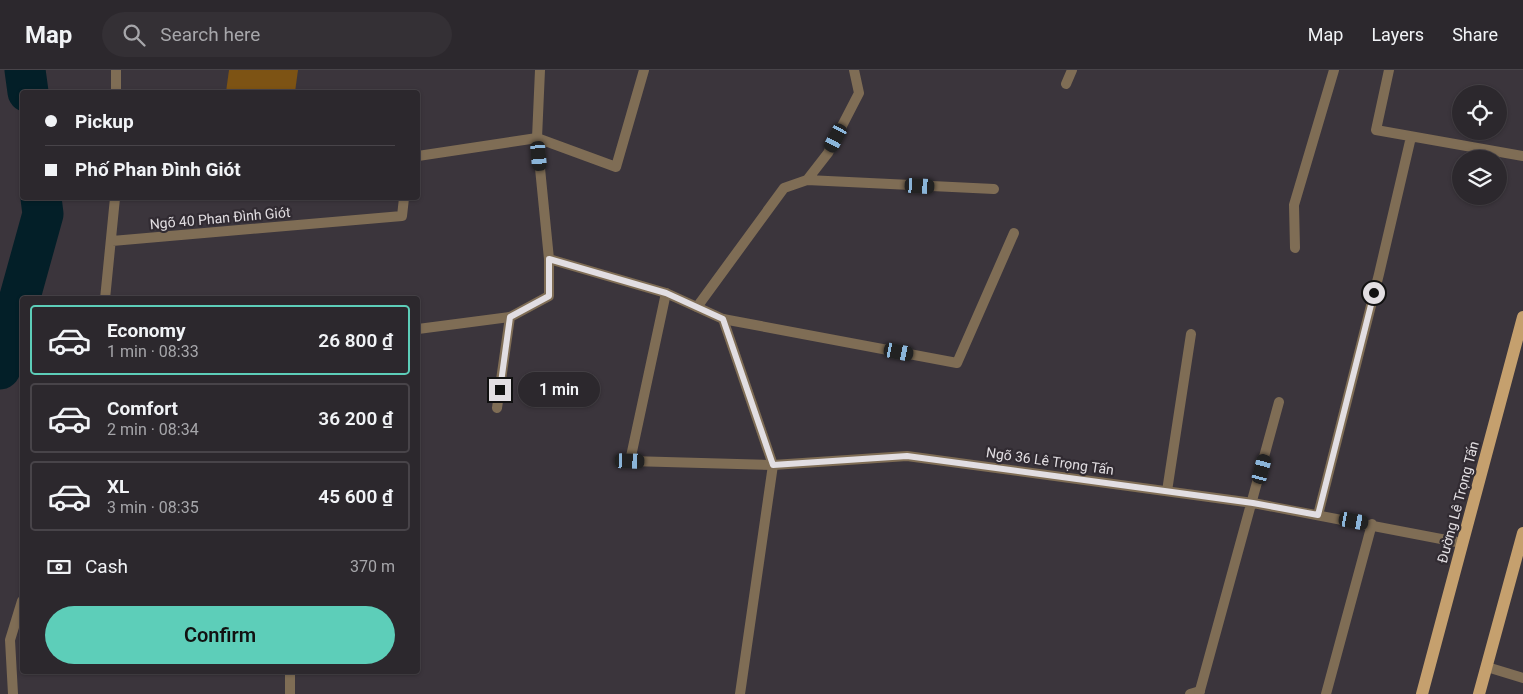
<!DOCTYPE html>
<meta charset="utf-8">
<style>
:root{--surface:#2c282d;--page:#343035;--text:#f1f3f6;--muted:#a6a6aa;--line:#484449;--accent:#5dceb9}
body{margin:0;font-family:Roboto,sans-serif;background:var(--page);color:var(--text);height:100vh;display:flex;flex-direction:column;font-size:19px;white-space:nowrap}
*{box-sizing:border-box;margin:0}
p{font-size:16px;color:var(--muted)}
.icon{flex:none;width:28px;height:28px;fill:none;stroke:currentColor;stroke-width:2;stroke-linecap:round;stroke-linejoin:round}
.map{position:relative;flex:1;overflow:hidden}
.details{position:absolute;left:20px;top:226px;width:400px;height:378px;display:flex;flex-direction:column;background:var(--surface);border-radius:5px;box-shadow:0 1px 4px #0004,0 0 0 1px var(--line)}
.details>*{flex:none}
.banner{position:absolute;left:20px;top:20px;width:400px;height:110px;border-radius:5px;box-shadow:0 1px 4px #0004,0 0 0 1px var(--line);display:grid;align-content:center;height:110px;padding:0 25px;background:var(--surface)}
.fabs{position:absolute;left:1452px;top:15px;display:grid;gap:10px}
.fabs a{display:grid;place-items:center;width:55px;height:55px;border-radius:50%;background:var(--surface);box-shadow:0 1px 4px #0004,0 0 0 1px var(--line);font-size:25px}
.end{position:absolute;width:22px;height:22px;margin:-11px;border:6px solid #e2dee2;background:#111;box-shadow:0 0 0 2px #111}
.from{border-radius:50%}
.bubble{position:absolute;height:35px;border-radius:18px;background:var(--surface);box-shadow:0 1px 4px #0004,0 0 0 1px var(--line);font-size:16px;font-weight:600;line-height:35px;text-align:center}
.car{position:absolute;width:15px;height:30px;margin:-15px -8px;border-radius:6px;box-shadow:0 0 4px 1px #0007;background:linear-gradient(#222 24%,#8ab4d8 0 40%,#222 0 76%,#8ab4d8 0 86%,#222 0)}
.banner b{display:flex;align-items:center;gap:18px;height:48px;font-size:19px}
.banner b+b{border-top:1px solid var(--line)}
.banner i{width:12px;height:12px;background:var(--text)}
ul{padding:9px 0 0;list-style:none}
li{display:flex;align-items:center;gap:15px;height:70px;margin:0 10px 8px;padding:0 15px;border:2px solid var(--line);border-radius:5px}
li div{flex:1}
li b{display:block;font-size:19px}
li em{font-style:normal;font-weight:600}
li.selected{border-color:var(--accent)}
li>.icon{width:45px;height:45px;stroke-width:1.5}
.pay{display:flex;align-items:center;gap:12px;height:55px;padding:0 25px;font-size:19px}
.pay p{margin-inline-start:auto}
.action{display:flex;gap:10px;margin-top:auto;padding:10px 25px}
.action a{flex:1;height:58px;border-radius:30px;background:var(--accent);color:#111;font-size:20px;font-weight:600;line-height:58px;text-align:center}
header{display:flex;align-items:center;gap:30px;box-sizing:border-box;height:70px;padding:0 25px;background:var(--surface);border-bottom:1px solid var(--line)}
header strong{font-size:24px}
nav{display:flex;gap:28px;margin-inline-start:auto;font-size:18px}
.search{width:350px;height:45px;background:var(--page);display:flex;align-items:center;gap:12px;box-sizing:border-box;padding:0 18px;border-radius:28px;color:var(--muted);font-size:19px}
.map>svg:first-child{display:block}
.lines{fill:none;stroke-linecap:round;stroke-linejoin:round}
.river{stroke:#031f28;stroke-width:41}
.building{fill:#7d5314}
.service{stroke:#7f6d55;stroke-width:10}
.minor{stroke:#7f6d55;stroke-width:10}
.primary{stroke:#c5a06e;stroke-width:12}
.route{stroke:#e2dee2;stroke-width:6}
.labels{text-anchor:middle;dominant-baseline:central;stroke-width:4.5;stroke-linejoin:round;paint-order:stroke}
.street-label{font-size:14px;fill:#e2dee2;stroke:#312b32}
</style>
<header>
<strong>Map</strong>
<div class="search"><svg class="icon" aria-label="search" viewBox="0 0 24 24"><circle cx="10" cy="10" r="6"/><path d="M15 15l6 6"/></svg>Search here</div>
<nav><a>Map</a><a>Layers</a><a>Share</a></nav>
</header>
<div class="map">
<svg width="1523" height="624" viewBox="0 0 1523 624">
<rect width="100%" height="100%" fill="#3b353c"/>
<g class="lines">
<!-- river -->
<path class="river" d="M25,0L28,22
M0,299L43,144L41,128"/>
</g>
<!-- building -->
<path class="building" d="M229,0H298L295,22H226Z"/>
<g class="lines">
<!-- service -->
<path class="service" d="M116,0V22
M1389,0L1376,60L1523,86
M1066,14L1072,0
M418,86L537,68L616,97L644,0
M807,110L994,119
M112,171L402,146L404,128
M1295,178L1294,135L1334,0
M666,223L630,391L773,395
M105,229L115,128
M697,237L784,118L807,110L828,83L859,23L854,0
M723,249L957,293L1014,163
M418,259L510,247
M1167,421L1191,264
M1318,445L1379,204L1411,67
M290,601V624
M13,624L10,570L22,531
M1190,624L1200,621"/>
<!-- minor -->
<path class="minor" d="M549,189L666,223L723,249L773,395L740,624
M497,338L510,247L549,226V189L537,68L540,0
M773,395L907,386L1253,433L1462,473
M1487,597L1523,608
M1199,624L1279,332
M1326,624L1372,454"/>
<!-- primary -->
<path class="primary" d="M1422,624L1523,247
M1479,624L1523,463"/>
</g>
<g class="lines">
<!-- route -->
<path class="route" d="M500,320L510,247L549,226V189L666,223L723,249L773,395L907,386L1253,433L1318,445L1374,223"/>
</g>
<g class="labels">
<!-- street labels -->
<g class="street-label">
<text transform="translate(220 148) rotate(-5)">Ngõ 40 Phan Đình Giót</text>
<text transform="translate(1050 391) rotate(8)">Ngõ 36 Lê Trọng Tấn</text>
<text transform="translate(1458 432) rotate(-75)">Đường Lê Trọng Tấn</text>
</g>
</g>
</svg>
<div class="fabs">
<a><svg class="icon" aria-label="locate" viewBox="0 0 24 24"><circle cx="12" cy="12" r="6"/><path d="M12 2v4M12 18v4M2 12h4M18 12h4"/></svg></a>
<a><svg class="icon" aria-label="layers" viewBox="0 0 24 24"><path d="M12 4l9 5-9 5-9-5zM3 14l9 5 9-5"/></svg></a>
</div>
<i class="end from" style="left:1374px;top:223px"></i>
<i class="end" style="left:500px;top:320px"></i>
<div class="bubble" style="left:518px;top:302px;width:82px">1 min</div>
<i class="car" style="left:836px;top:68px;rotate:208deg"></i>
<i class="car" style="left:539px;top:86px;rotate:175deg"></i>
<i class="car" style="left:920px;top:116px;rotate:93deg"></i>
<i class="car" style="left:899px;top:282px;rotate:101deg"></i>
<i class="car" style="left:630px;top:391px;rotate:92deg"></i>
<i class="car" style="left:1262px;top:399px;rotate:15deg"></i>
<i class="car" style="left:1354px;top:451px;rotate:100deg"></i>
<div class="banner">
<b><i class="from"></i>Pickup</b>
<b><i></i>Phố Phan Đình Giót</b>
</div>
<section class="details">
<ul>
<li class="selected"><svg class="icon" aria-label="car" viewBox="0 0 24 24"><path d="M5 17H2v-5l4-1 3-4h7l3 4 3 1v5h-3M9 17h6M6 11h13"/><circle cx="7" cy="17" r="2"/><circle cx="17" cy="17" r="2"/></svg><div><b>Economy</b><p>1 min · 08:33</p></div><em>26 800 ₫</em></li>
<li><svg class="icon" aria-label="car" viewBox="0 0 24 24"><path d="M5 17H2v-5l4-1 3-4h7l3 4 3 1v5h-3M9 17h6M6 11h13"/><circle cx="7" cy="17" r="2"/><circle cx="17" cy="17" r="2"/></svg><div><b>Comfort</b><p>2 min · 08:34</p></div><em>36 200 ₫</em></li>
<li><svg class="icon" aria-label="car" viewBox="0 0 24 24"><path d="M5 17H2v-5l4-1 3-4h7l3 4 3 1v5h-3M9 17h6M6 11h13"/><circle cx="7" cy="17" r="2"/><circle cx="17" cy="17" r="2"/></svg><div><b>XL</b><p>3 min · 08:35</p></div><em>45 600 ₫</em></li>
</ul>
<div class="pay"><svg class="icon" aria-label="cash" viewBox="0 0 24 24"><path d="M3 7h18v10H3z"/><circle cx="12" cy="12" r="2"/></svg>Cash<p>370 m</p></div>
<div class="action"><a>Confirm</a></div>
</section>
</div>
